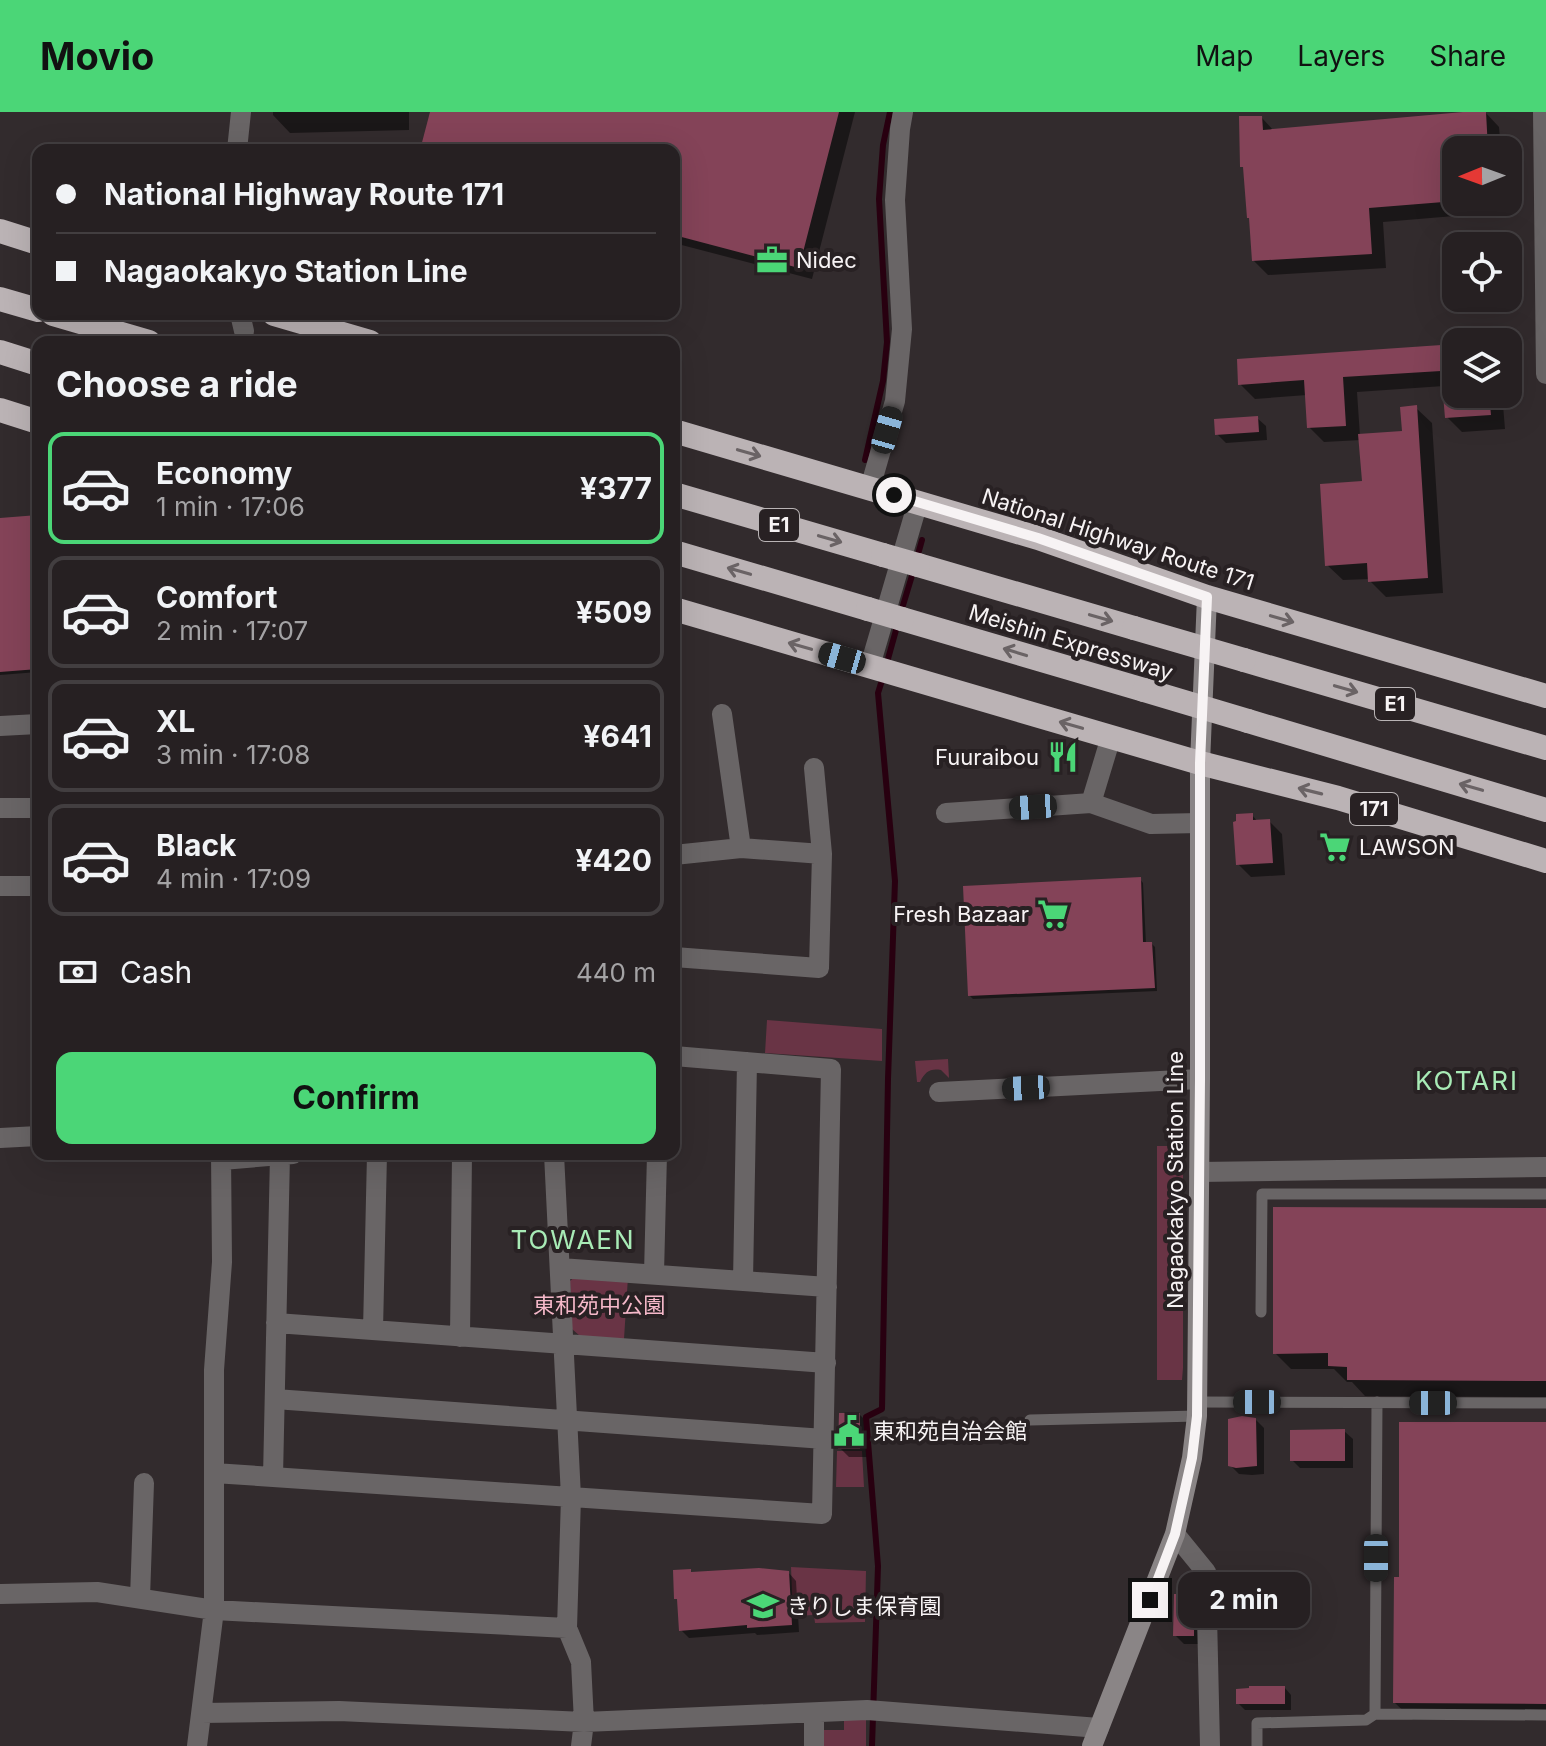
<!DOCTYPE html>
<meta charset="utf-8">
<style>
:root{--surface:#262022;--page:#2e282a;--text:#f1f3f6;--muted:#a4a3a5;--line:#423e40;--accent:#4bd677}
body{margin:0;font-family:Inter,"Noto Sans JP",sans-serif;background:var(--page);color:var(--text);height:100vh;display:flex;flex-direction:column;font-size:30px;white-space:nowrap}
*{box-sizing:border-box;margin:0}
p{font-size:26px;color:var(--muted)}
.icon{flex:none;width:44px;height:44px;fill:none;stroke:currentColor;stroke-width:2;stroke-linecap:round;stroke-linejoin:round}
.map{position:relative;flex:1;overflow:hidden}
.side{position:absolute;left:32px;top:224px;width:648px;height:824px;display:flex;flex-direction:column;background:var(--surface);border-radius:16px;box-shadow:0 8px 32px #0002,0 0 0 2px var(--line)}
.side>*{flex:none}
.top-card{position:absolute;left:32px;top:32px;width:648px;height:176px;border-radius:16px;box-shadow:0 8px 32px #0002,0 0 0 2px var(--line);display:grid;align-content:center;height:176px;padding:0 24px;background:var(--surface)}
.needle{width:52px;rotate:269deg}
.tools{position:absolute;left:1442px;top:24px;display:grid;gap:16px}
.tools a{display:grid;place-items:center;width:80px;height:80px;border-radius:16px;background:var(--surface);box-shadow:0 8px 32px #0002,0 0 0 2px var(--line);font-size:40px}
.end{position:absolute;width:36px;height:36px;margin:-18px;border:10px solid #f7f3f4;background:#111;box-shadow:0 0 0 4px #111}
.from{border-radius:50%}
.bubble{position:absolute;height:56px;border-radius:16px;background:var(--surface);box-shadow:0 8px 32px #0002,0 0 0 2px var(--line);font-size:26px;font-weight:700;line-height:56px;text-align:center}
.car{position:absolute;width:24px;height:48px;margin:-24px -12px;border-radius:10px;box-shadow:0 0 6px 2px #0007;background:linear-gradient(#222 24%,#8ab4d8 0 40%,#222 0 76%,#8ab4d8 0 86%,#222 0)}
.top-card b{display:flex;align-items:center;gap:28px;height:76px;font-size:30px}
.top-card b+b{border-top:2px solid var(--line)}
.top-card i{width:20px;height:20px;background:var(--text)}
ul{padding:0;list-style:none}
li{display:flex;align-items:center;gap:24px;height:112px;margin:0 16px 12px;padding:0 8px;border:4px solid var(--line);border-radius:16px}
li div{flex:1}
li b{display:block;font-size:30px}
li em{font-style:normal;font-weight:700}
li.current{border-color:var(--accent)}
li>.icon{width:72px;height:72px;stroke-width:1.5}
h2{padding:0 24px;font-size:36px;line-height:96px}
.pay{display:flex;align-items:center;gap:20px;height:88px;padding:0 24px;font-size:30px}
.pay p{margin-inline-start:auto}
.primary-button{display:flex;gap:16px;margin-top:auto;padding:16px 24px}
.primary-button a{flex:1;height:92px;border-radius:16px;background:var(--accent);color:#111;font-size:32px;font-weight:700;line-height:92px;text-align:center}
header{display:flex;align-items:center;gap:48px;box-sizing:border-box;height:112px;padding:0 40px;background:var(--accent);color:#111}
header strong{font-size:38px}
nav{display:flex;gap:44px;margin-inline-start:auto;font-size:28px}
.map>svg:first-child{display:block}
.green{fill:#693445}
.shadow{fill:#0007}
.lines{fill:none;stroke-linecap:round;stroke-linejoin:round}
.stream{stroke:#280010;stroke-width:6}
.building{fill:#844358}
.lane{stroke:#696566;stroke-width:11}
.street{stroke:#696566;stroke-width:20}
.secondary{stroke:#8a8586;stroke-width:20}
.highway{stroke:#bbb3b5;stroke-width:24}
.highway-bridge{stroke:#bbb3b5;stroke-width:24}
.oneway{stroke:#6a6365}
.route{stroke:#f7f3f4;stroke-width:10}
.labels{text-anchor:middle;dominant-baseline:central;stroke-width:8;stroke-linejoin:round;paint-order:stroke}
.shield{fill:#282123;stroke:#b9b4b5;stroke-width:2}
.shield-label{font-size:20px;font-weight:bold;fill:#f7f3f4}
.poi-label{font-size:22px;fill:#f7f3f4;stroke:#282123;text-anchor:start}
.street-label{font-size:22px;fill:#f7f3f4;stroke:#282123}
.park-label{font-size:22px;fill:#f5b8c9;stroke:#282123}
.quarter-label{font-size:26px;letter-spacing:2px;fill:#a8ebb6;stroke:#282123}
</style>
<header>
<strong>Movio</strong>
<nav><a>Map</a><a>Layers</a><a>Share</a></nav>
</header>
<div class="map">
<svg width="1546" height="1634" viewBox="0 0 1546 1634">
<rect width="100%" height="100%" fill="#322b2d"/>
<!-- green -->
<path class="green" d="M767,908L882,917V949L765,941Z
M948,947L949,966L941,958C930,956 925,960 920,970H917L915,949Z
M1157,1034H1183V1256L1182,1268H1157Z
M578,1162L628,1165L624,1227L580,1224L572,1217L570,1169Z
M837,1339H862L864,1375H836Z
M791,1455L866,1459L865,1510L815,1511L814,1503L793,1504Z
M844,1608H866V1634H822V1618H844Z"/>
<!-- shadow -->
<path class="shadow" d="M273,0H409V18L290,21L273,3Z
M432,0H855L812,167L674,131V38H422Z
M1485,0L1499,15L1501,38H1456V90H1489L1490,101L1383,110L1386,156L1268,163L1254,149L1245,57L1242,54L1262,6L1274,19Z
M1456,234V282H1492L1503,293L1505,317L1462,320L1447,305L1444,274L1357,280L1360,324L1404,321L1416,296L1432,311L1443,481L1386,485L1370,469V467L1343,468L1327,453L1364,371L1361,328L1324,330L1309,315L1307,283L1255,287L1240,272Z
M1257,306L1266,314L1267,328L1226,331L1217,322Z
M38,405V560L0,563V408Z
M1252,703L1258,710L1269,709L1282,722L1285,763L1251,765L1238,752Z
M1140,767L1143,771L1146,832H1152L1155,835L1157,879L973,887L970,884Z
M1546,1098V1285L1365,1284L1352,1270H1347L1334,1257H1291L1275,1241Z
M860,1303L868,1311L867,1345H849L840,1336Z
M1256,1308L1264,1316V1362L1252,1363L1239,1362L1230,1353Z
M1546,1312V1608H1413L1395,1591L1401,1467Z
M1344,1319L1353,1327V1356H1300L1292,1348Z
M788,1460L796,1469L799,1520L757,1523L755,1521L689,1526L681,1518L680,1490L676,1486L693,1462Z
M1193,1484L1201,1492L1202,1532H1184L1175,1523Z
M1285,1576L1291,1583V1598H1245L1238,1591Z"/>
<g class="lines">
<!-- stream -->
<path class="stream" d="M865,348L883,269L887,230L879,87L883,33L890,0
M917,446L922,428
M901,500L914,457
M886,554L898,511
M872,1634L878,1454L866,1305L882,1297L888,967L895,769L878,581L883,565"/>
</g>
<!-- building -->
<path class="building" d="M430,0H839L799,156L674,123V38H420Z
M1463,0H1486L1488,37L1456,38V89L1369,96L1372,142L1252,149L1249,106H1247L1243,55H1240L1239,4H1262L1263,18Z
M1456,232V282H1489L1491,303L1445,306L1441,259L1343,265L1346,314L1307,316L1304,268L1238,273L1237,247Z
M1417,293L1428,466L1368,470L1367,451L1325,454L1320,372L1362,369L1358,322L1402,319L1400,295Z
M1258,304L1259,320L1215,323L1214,307Z
M38,403V557L0,560V406Z
M1253,701V708L1270,707L1273,751L1236,753L1233,710L1236,709V702Z
M1141,765L1143,830H1152L1155,876L968,884L963,774Z
M1273,1095L1546,1096V1269L1347,1268V1255L1328,1254V1241L1273,1242Z
M839,1301H860V1337H838Z
M1242,1304L1256,1306L1257,1354L1236,1356L1228,1354V1307Z
M1399,1310H1546V1592L1393,1591L1394,1465H1399Z
M1345,1317V1349H1290V1318Z
M759,1456L789,1459L792,1513L747,1516V1513L679,1519L677,1487H674L673,1458L691,1457V1460Z
M1174,1482H1194V1524H1173Z
M1249,1574H1285V1592H1236V1577L1249,1576Z"/>
<g class="lines">
<!-- lane -->
<path class="lane" d="M1261,1200L1262,1082H1546
M1197,1290L1546,1291
M1377,1290L1375,1602L1546,1603
M1030,1308L1197,1304
M1257,1634V1611L1366,1608L1375,1602"/>
<!-- street -->
<path class="street" d="M1543,0L1546,262
M237,38L241,0
M240,202L244,219
M870,376L895,289L902,217L895,88L900,17L903,0
M870,554L918,390
M722,602L741,736
M0,614L38,612
M1091,691L1151,712L1200,711
M0,696H38
M946,701L1091,691L1111,625
M674,743L741,736L822,742
M0,774H38
M674,845L819,856L822,742L814,656
M939,980L1200,967
M0,1026L38,1024
M554,1042L571,1385L567,1516L581,1550L584,1610L581,1634
M222,1048L293,1042
M1199,1060L1546,1055
M560,1156L827,1175
M654,1162L657,1042
M743,1169L747,950
M276,1211L826,1251
M373,1218L377,1042
M460,1225L462,1042
M275,1287L824,1327
M214,1361L822,1402L831,957L674,944
M273,1365L280,1043
M1175,1422L1206,1460L1210,1634
M0,1482L97,1480L214,1498L567,1516
M140,1486L144,1371
M201,1601L339,1599L584,1610L867,1598L1099,1616
M197,1634L214,1498V1258L222,1150L221,1042
M814,1634V1602"/>
<!-- secondary -->
<path class="secondary" d="M1092,1634L1175,1422L1192,1346L1197,1304L1200,967V651L1207,485"/>
<!-- highway -->
<path class="highway" d="M0,119L38,131
M0,187L38,198
M53,202L149,230
M274,202L370,230
M0,240L38,252
M0,298L38,310
M674,319L1038,426L1207,485L1546,584
M674,382L883,443
M674,440L868,497
M918,453L1134,516
M674,497L1200,651L1338,686L1546,749
M902,507L1144,578
M1244,548L1546,636
M1248,609L1546,698"/>
<!-- highway-bridge -->
<path class="highway-bridge" d="M883,443L918,453
M868,497L902,507
M1134,516L1244,548
M1144,578L1248,609"/>
</g>
<!-- one-way arrows -->
<defs><path id="oneway-shaft" d="M-6 0H5M1.5-3L5.5 0L1.5 3" fill="none" stroke-width="1.6" stroke-linecap="round" stroke-linejoin="round" transform="scale(2)"/></defs>
<g class="oneway">
<use href="#oneway-shaft" transform="translate(749 341) rotate(16)"/>
<use href="#oneway-shaft" transform="translate(830 427) rotate(16)"/>
<use href="#oneway-shaft" transform="translate(739 459) rotate(-164)"/>
<use href="#oneway-shaft" transform="translate(1101 506) rotate(16)"/>
<use href="#oneway-shaft" transform="translate(1282 507) rotate(16)"/>
<use href="#oneway-shaft" transform="translate(800 534) rotate(-164)"/>
<use href="#oneway-shaft" transform="translate(1015 540) rotate(-163)"/>
<use href="#oneway-shaft" transform="translate(1346 577) rotate(16)"/>
<use href="#oneway-shaft" transform="translate(1071 613) rotate(-164)"/>
<use href="#oneway-shaft" transform="translate(1471 675) rotate(-164)"/>
<use href="#oneway-shaft" transform="translate(1310 679) rotate(-166)"/>
</g>
<g class="lines">
<!-- route -->
<path class="route" d="M894,383L1038,426L1207,485L1200,651V967L1197,1304L1192,1346L1175,1422L1150,1488"/>
</g>
<!-- icons -->
<defs>
<symbol id="office-bare" viewBox="-9 -9 18 18"><path d="M-6-3h4V-5.5h4V-3h4V5H-6ZM-1-4.5V-3h2v-1.5ZM-6 0V1H6V0Z" fill="#4bd677" stroke="#282123" stroke-width="2.5" paint-order="stroke"/></symbol>
<symbol id="restaurant-bare" viewBox="-9 -9 18 18"><path d="M-5-6h1v4h1v-4h1v4h1v-4h1v5L-1.5 .5V6h-2V.5L-5-1ZM5-6V6H3V1.5H1.5Q1.5-4 5-6Z" fill="#4bd677" stroke="#282123" stroke-width="2.5" paint-order="stroke"/></symbol>
<symbol id="supermarket-bare" viewBox="-9 -9 18 18"><path d="M-6-5.5h2.5l.6 2H6L4.5 2H-2.5L-4.4-4H-6ZM-1.5 3.2a1.3 1.3 0 1 0 .1 0ZM3 3.2a1.3 1.3 0 1 0 .1 0Z" fill="#4bd677" stroke="#282123" stroke-width="2.5" paint-order="stroke"/></symbol>
<symbol id="civic-bare" viewBox="-9 -9 18 18"><path d="M-.6-6.5H3V-4.5H.6V-3L4-1V1h2V6H-6V1h2V-1L-.6-3ZM-1.2 2.5V6h2.4V2.5Z" fill="#4bd677" stroke="#282123" stroke-width="2.5" paint-order="stroke"/></symbol>
<symbol id="school-bare" viewBox="-9 -9 18 18"><path d="M0-5L7-2L0 1L-7-2ZM-4 1L0 2.5L4 1V4Q0 6-4 4Z" fill="#4bd677" stroke="#282123" stroke-width="2.5" paint-order="stroke"/></symbol>
</defs>
<g fill-rule="evenodd">
<use href="#office-bare" x="750" y="126" width="44" height="44"/>
<use href="#restaurant-bare" x="1041" y="623" width="44" height="44"/>
<use href="#supermarket-bare" x="1313" y="713" width="44" height="44"/>
<use href="#supermarket-bare" x="1031" y="780" width="44" height="44"/>
<use href="#civic-bare" x="827" y="1297" width="44" height="44"/>
<use href="#school-bare" x="741" y="1472" width="44" height="44"/>
</g>
<g class="labels">
<!-- shield labels -->
<g class="shield">
<rect x="759" y="397" width="40" height="32" rx="6"/>
<rect x="1375" y="576" width="40" height="32" rx="6"/>
<rect x="1350" y="681" width="48" height="32" rx="6"/>
</g>
<g class="shield-label">
<text x="779" y="413">E1</text>
<text x="1395" y="592">E1</text>
<text x="1374" y="697">171</text>
</g>
<!-- poi labels -->
<g class="poi-label">
<text x="796" y="148">Nidec</text>
<text x="1039" y="645" text-anchor="end">Fuuraibou</text>
<text x="1359" y="735">LAWSON</text>
<text x="1029" y="802" text-anchor="end">Fresh Bazaar</text>
<text x="873" y="1319">東和苑自治会館</text>
<text x="787" y="1494">きりしま保育園</text>
</g>
<!-- street labels -->
<g class="street-label">
<text transform="translate(1118 427) rotate(18)">National Highway Route 171</text>
<text transform="translate(1071 530) rotate(17)">Meishin Expressway</text>
<text transform="translate(1175 1068) rotate(-90)">Nagaokakyo Station Line</text>
</g>
<!-- park labels -->
<g class="park-label">
<text x="599" y="1193">東和苑中公園</text>
</g>
<!-- quarter labels -->
<g class="quarter-label">
<text x="1467" y="968">KOTARI</text>
<text x="573" y="1127">TOWAEN</text>
</g>
</g>
</svg>
<div class="tools">
<a><svg class="needle" viewBox="-14 -14 28 28"><path d="M0-13l5 13h-10z" fill="#e53935"/><path d="M0 13l5-13h-10z" fill="#a4a3a5"/></svg></a>
<a><svg class="icon" aria-label="locate" viewBox="0 0 24 24"><circle cx="12" cy="12" r="6"/><path d="M12 2v4M12 18v4M2 12h4M18 12h4"/></svg></a>
<a><svg class="icon" aria-label="layers" viewBox="0 0 24 24"><path d="M12 4l9 5-9 5-9-5zM3 14l9 5 9-5"/></svg></a>
</div>
<i class="end from" style="left:894px;top:383px"></i>
<i class="end" style="left:1150px;top:1488px"></i>
<div class="bubble" style="left:1178px;top:1460px;width:132px">2 min</div>
<i class="car" style="left:887px;top:318px;rotate:16deg"></i>
<i class="car" style="left:842px;top:546px;rotate:286deg"></i>
<i class="car" style="left:1033px;top:695px;rotate:266deg"></i>
<i class="car" style="left:1026px;top:976px;rotate:267deg"></i>
<i class="car" style="left:1257px;top:1290px;rotate:270deg"></i>
<i class="car" style="left:1433px;top:1291px;rotate:270deg"></i>
<i class="car" style="left:1376px;top:1446px;rotate:180deg"></i>
<div class="top-card">
<b><i class="from"></i>National Highway Route 171</b>
<b><i></i>Nagaokakyo Station Line</b>
</div>
<section class="side">
<h2>Choose a ride</h2>
<ul>
<li class="current"><svg class="icon" aria-label="car" viewBox="0 0 24 24"><path d="M5 17H2v-5l4-1 3-4h7l3 4 3 1v5h-3M9 17h6M6 11h13"/><circle cx="7" cy="17" r="2"/><circle cx="17" cy="17" r="2"/></svg><div><b>Economy</b><p>1 min · 17:06</p></div><em>¥377</em></li>
<li><svg class="icon" aria-label="car" viewBox="0 0 24 24"><path d="M5 17H2v-5l4-1 3-4h7l3 4 3 1v5h-3M9 17h6M6 11h13"/><circle cx="7" cy="17" r="2"/><circle cx="17" cy="17" r="2"/></svg><div><b>Comfort</b><p>2 min · 17:07</p></div><em>¥509</em></li>
<li><svg class="icon" aria-label="car" viewBox="0 0 24 24"><path d="M5 17H2v-5l4-1 3-4h7l3 4 3 1v5h-3M9 17h6M6 11h13"/><circle cx="7" cy="17" r="2"/><circle cx="17" cy="17" r="2"/></svg><div><b>XL</b><p>3 min · 17:08</p></div><em>¥641</em></li>
<li><svg class="icon" aria-label="car" viewBox="0 0 24 24"><path d="M5 17H2v-5l4-1 3-4h7l3 4 3 1v5h-3M9 17h6M6 11h13"/><circle cx="7" cy="17" r="2"/><circle cx="17" cy="17" r="2"/></svg><div><b>Black</b><p>4 min · 17:09</p></div><em>¥420</em></li>
</ul>
<div class="pay"><svg class="icon" aria-label="cash" viewBox="0 0 24 24"><path d="M3 7h18v10H3z"/><circle cx="12" cy="12" r="2"/></svg>Cash<p>440 m</p></div>
<div class="primary-button"><a>Confirm</a></div>
</section>
</div>
